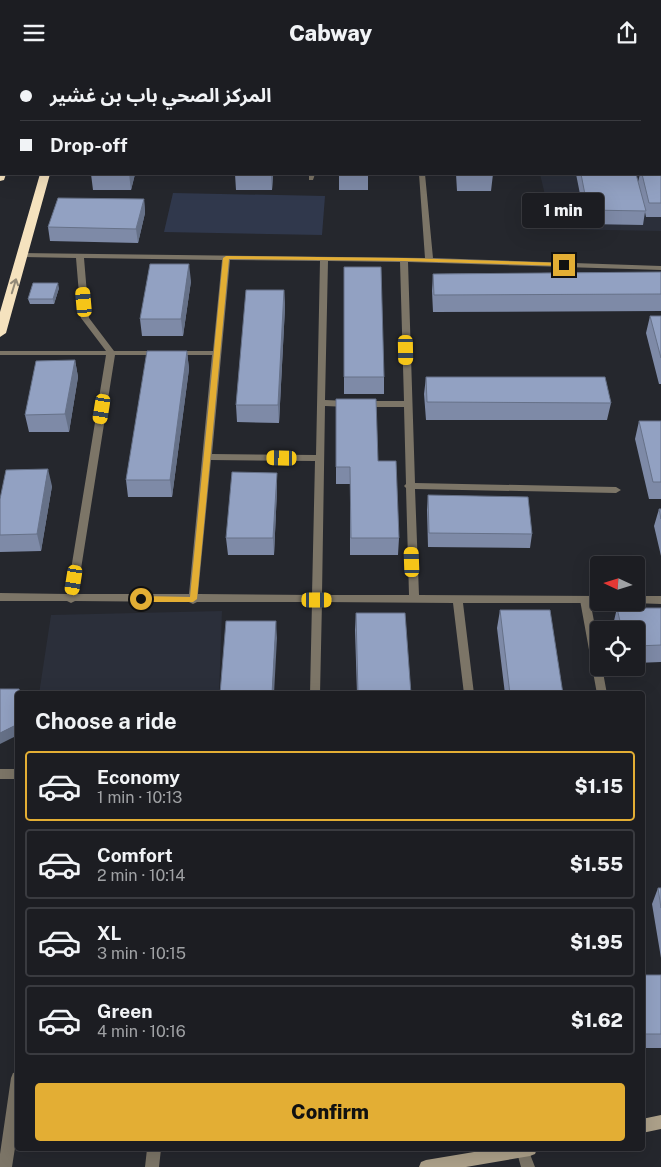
<!DOCTYPE html>
<meta charset="utf-8">
<style>
:root{--surface:#1c1d22;--page:#292a2f;--text:#f1f3f6;--muted:#a0a2a5;--line:#3a3b40;--accent:#e3ae34}
body{margin:0;font-family:"Public Sans","Noto Sans Arabic",sans-serif;background:var(--page);color:var(--text);height:100vh;display:flex;flex-direction:column;font-size:19px;white-space:nowrap}
*{box-sizing:border-box;margin:0}
p{font-size:16px;color:var(--muted)}
.icon{flex:none;width:28px;height:28px;fill:none;stroke:currentColor;stroke-width:2;stroke-linecap:round;stroke-linejoin:round}
.map{position:relative;flex:1;overflow:hidden}
.details{position:absolute;left:15px;top:626px;width:630px;height:460px;display:flex;flex-direction:column;background:var(--surface);border-radius:5px;box-shadow:0 5px 20px #0002,0 0 0 1px var(--line)}
.details>*{flex:none}
.banner{position:absolute;left:0px;top:0px;width:661px;height:110px;box-shadow:0 5px 20px #0002,0 0 0 1px var(--line);display:grid;align-content:center;height:110px;padding:0 20px;background:var(--surface)}
.needle{width:32px;rotate:274deg}
.controls{position:absolute;left:590px;top:491px;display:grid;gap:10px}
.controls a{display:grid;place-items:center;width:55px;height:55px;border-radius:5px;background:var(--surface);box-shadow:0 5px 20px #0002,0 0 0 1px var(--line);font-size:25px}
.end{position:absolute;width:22px;height:22px;margin:-11px;border:6px solid #e3ae34;background:#111;box-shadow:0 0 0 2px #111}
.from{border-radius:50%}
.bubble{position:absolute;height:35px;border-radius:5px;background:var(--surface);box-shadow:0 5px 20px #0002,0 0 0 1px var(--line);font-size:16px;font-weight:800;line-height:35px;text-align:center}
.car{position:absolute;width:15px;height:30px;margin:-15px -8px;border-radius:6px;box-shadow:0 0 4px 1px #0007;background:linear-gradient(#f5c518 24%,#345 0 40%,#f5c518 0 76%,#345 0 86%,#f5c518 0)}
.banner b{display:flex;align-items:center;gap:18px;height:48px;font-size:19px}
.banner b+b{border-top:1px solid var(--line)}
.banner i{width:12px;height:12px;background:var(--text)}
ul{padding:0;list-style:none}
li{display:flex;align-items:center;gap:15px;height:70px;margin:0 10px 8px;padding:0 10px;border:2px solid var(--line);border-radius:5px}
li div{flex:1}
li b{display:block;font-size:19px}
li em{font-style:normal;font-weight:800}
li.active{border-color:var(--accent)}
li>.icon{width:45px;height:45px;stroke-width:1.5}
h2{padding:0 20px;font-size:22px;line-height:60px}
.primary-button{display:flex;gap:10px;margin-top:auto;padding:10px 20px}
.primary-button a{flex:1;height:58px;border-radius:5px;background:var(--accent);color:#111;font-size:20px;font-weight:800;line-height:58px;text-align:center}
header{display:flex;justify-content:space-between;align-items:center;height:65px;padding:0 20px;background:var(--surface);font-size:22px;font-weight:800}
.map>svg:first-child{display:block}
.built{fill:#2b2f3a}
.green{fill:#30384c}
.lines{fill:none;stroke-linecap:round;stroke-linejoin:round}
.lane{fill:#7c7567;fill-rule:evenodd}
.street{fill:#7c7567;fill-rule:evenodd}
.secondary{fill:#ada18a;fill-rule:evenodd}
.highway{fill:#f5e2be;fill-rule:evenodd}
.wall{fill:#7e8aa7}
.shaded-wall{fill:#667188}
.building{fill:#92a1c2;stroke:#667188}
.oneway{stroke:#938a78}
.route{fill:#e3ae34}
</style>
<header><svg class="icon" aria-label="menu" viewBox="0 0 24 24"><path d="M4 6h16M4 12h16M4 18h16"/></svg>Cabway<svg class="icon" aria-label="share" viewBox="0 0 24 24"><path d="M12 15V3M7 8l5-5 5 5M5 13v7h14v-7"/></svg></header>
<div class="map">
<svg width="661" height="1102" viewBox="0 0 661 1102">
<rect width="100%" height="100%" fill="#25272d"/>
<!-- built -->
<path class="built" d="M660,17L661,166L553,164L540,109H660Z
M222,546L219,629H39L51,550Z"/>
<!-- green -->
<path class="green" d="M173,128L325,131L322,170L164,167Z"/>
<g class="lines">
<!-- lane -->
<path class="lane" d="M585,531L590,535L599,583V602H602L607,629H597L580,535Z
M516,1084H528L535,1102H521Z"/>
<!-- street -->
<path class="street" d="M411,0H417V1H411Z
M309,109H315L313,115H309Z
M419,109H425L433,193L661,201V205L408,197L415,418L616,422L621,425L616,428L415,424L419,530L599,531V538H602H463L474,629H464L453,538L322,537L320,629H310L312,537H197L193,539L189,537L75,536L71,538L67,536H0V528L67,529L106,290H0V286H106L81,253L76,193L23,192H20V188L425,193ZM84,193L222,195L213,286H175L171,288L175,290H212L189,529H77L115,290H161L165,288L161,286H114L89,253ZM230,195L320,196L316,390L212,389ZM328,196L400,197L404,336H363L359,339L363,342H404L406,419L404,421L406,423L409,530H322L325,341L348,342L352,339L348,336L325,335ZM211,395L315,396L312,530L198,529Z
M636,531H661V539L633,538H636Z
M0,704H18V714H0Z
M18,1007V1063L12,1102H0V1089L11,1013L13,1008Z
M147,1084H161L159,1102H145Z"/>
<!-- secondary -->
<path class="secondary" d="M661,1050V1064L642,1068V1054Z
M492,1084H537L535,1089L530,1091L466,1102H419L421,1097L426,1095Z"/>
<!-- highway -->
<path class="highway" d="M69,0H79V1H70Z
M0,106L1,109H6L4,115L0,116Z
M40,109H50L6,268L0,272V247Z"/>
</g>
<!-- wall -->
<path class="wall" d="M265,0H293V1H265Z
M334,0H362V1H334Z
M444,0H473V1H444Z
M661,104V152H646L645,147L643,160L586,159L576,109H636L638,117L640,109H660Z
M91,109H135L131,125H93Z
M235,109H273L272,125H236Z
M339,109H368V125H339Z
M456,109H493L491,126H457Z
M144,134L145,148L138,178L50,176L48,162Z
M344,202L384,312V329H344Z
M661,207V246L433,247L432,226L433,209Z
M191,216L183,271H142L140,254Z
M59,223L54,239H30L28,234Z
M284,225L285,242L279,358L237,357L236,340Z
M650,251H661V319H659L646,268Z
M187,286L189,304L172,432H128L126,415Z
M75,295L78,312L69,367H29L25,350Z
M426,312L611,338L607,355H426L424,329Z
M336,334L378,396L399,473L398,490H350V419H336Z
M639,356H661V434H649L635,374Z
M277,408V425L274,490H228L226,473Z
M52,421L41,486L0,487V434Z
M428,430L532,469L530,483L428,482L427,445Z
M659,444H661V491L654,461Z
M617,543H661V597L636,598V565H614L613,560Z
M500,545L563,629H505L497,563Z
M356,548L411,629H357L355,565Z
M658,823H661V893L652,839Z
M642,910H661V983H642Z"/>
<!-- shaded-wall -->
<path class="shaded-wall" d="M129,109H135L131,125Z
M271,109H273L272,125Z
M144,134L145,148L138,178L136,164Z
M189,199L191,216L183,271L181,254Z
M58,218L59,223L54,239L53,234Z
M284,225L285,242L279,358L278,340Z
M187,286L189,304L172,432L170,415Z
M75,295L78,312L69,367L65,349Z
M48,404L52,421L41,486L37,469Z
M277,408V425L274,490L273,473Z
M276,556L277,573L274,629H272Z
M18,659V670L0,679V668Z"/>
<!-- building -->
<path class="building" d="M120,0H152L151,1H120Z
M660,104H661V138H649L642,109H660Z
M581,109H636L646,146L588,145Z
M58,133L144,134L136,164L48,162Z
M150,199H189L181,254H140Z
M344,202H381L384,312H344Z
M661,207V229L434,230L433,209Z
M33,218H58L53,234H28Z
M246,225H284L278,340H236Z
M650,251H661V293Z
M147,286H187L170,415H126Z
M75,295L65,349L25,350L36,296Z
M426,312H605L611,338L427,337Z
M336,334H376L378,396H396L399,473H351L350,402H336Z
M639,356H661V417H653Z
M48,404L37,469L0,470V434L6,405Z
M232,407L277,408L273,473H226Z
M428,430L528,432L532,469L429,468Z
M659,444H661V454Z
M617,543H661V580L636,581V565H622Z
M500,545H550L563,629H510Z
M356,548H405L411,629H358Z
M226,556H276L272,629H220Z
M0,624H19L20,629H18V659L0,668Z
M658,823H661V843Z
M642,910H661V969H642Z"/>
<!-- one-way arrows -->
<defs><path id="oneway-shaft" d="M-6 0H5M1.5-3L5.5 0L1.5 3" fill="none" stroke-width="1.6" stroke-linecap="round" stroke-linejoin="round" transform="scale(1.25)"/></defs>
<use class="oneway" href="#oneway-shaft" transform="translate(14 221) rotate(-73)"/>
<!-- route -->
<path class="route" d="M226,191L404,193L564,198L567,200L564,201L404,196L229,194L197,534L193,537H141L137,534L141,531L190,532L223,193Z"/>
</svg>
<div class="controls">
<a><svg class="needle" viewBox="-14 -14 28 28"><path d="M0-13l5 13h-10z" fill="#e53935"/><path d="M0 13l5-13h-10z" fill="#a0a2a5"/></svg></a>
<a><svg class="icon" aria-label="locate" viewBox="0 0 24 24"><circle cx="12" cy="12" r="6"/><path d="M12 2v4M12 18v4M2 12h4M18 12h4"/></svg></a>
</div>
<i class="end from" style="left:141px;top:534px"></i>
<i class="end" style="left:564px;top:200px"></i>
<div class="bubble" style="left:522px;top:128px;width:82px">1 min</div>
<i class="car" style="left:84px;top:237px;rotate:355deg"></i>
<i class="car" style="left:406px;top:285px;rotate:179deg"></i>
<i class="car" style="left:102px;top:344px;rotate:189deg"></i>
<i class="car" style="left:282px;top:393px;rotate:271deg"></i>
<i class="car" style="left:412px;top:497px;rotate:358deg"></i>
<i class="car" style="left:74px;top:515px;rotate:189deg"></i>
<i class="car" style="left:317px;top:535px;rotate:90deg"></i>
<div class="banner">
<b><i class="from"></i>المركز الصحي باب بن غشير</b>
<b><i></i>Drop-off</b>
</div>
<section class="details">
<h2>Choose a ride</h2>
<ul>
<li class="active"><svg class="icon" aria-label="car" viewBox="0 0 24 24"><path d="M5 17H2v-5l4-1 3-4h7l3 4 3 1v5h-3M9 17h6M6 11h13"/><circle cx="7" cy="17" r="2"/><circle cx="17" cy="17" r="2"/></svg><div><b>Economy</b><p>1 min · 10:13</p></div><em>$1.15</em></li>
<li><svg class="icon" aria-label="car" viewBox="0 0 24 24"><path d="M5 17H2v-5l4-1 3-4h7l3 4 3 1v5h-3M9 17h6M6 11h13"/><circle cx="7" cy="17" r="2"/><circle cx="17" cy="17" r="2"/></svg><div><b>Comfort</b><p>2 min · 10:14</p></div><em>$1.55</em></li>
<li><svg class="icon" aria-label="car" viewBox="0 0 24 24"><path d="M5 17H2v-5l4-1 3-4h7l3 4 3 1v5h-3M9 17h6M6 11h13"/><circle cx="7" cy="17" r="2"/><circle cx="17" cy="17" r="2"/></svg><div><b>XL</b><p>3 min · 10:15</p></div><em>$1.95</em></li>
<li><svg class="icon" aria-label="car" viewBox="0 0 24 24"><path d="M5 17H2v-5l4-1 3-4h7l3 4 3 1v5h-3M9 17h6M6 11h13"/><circle cx="7" cy="17" r="2"/><circle cx="17" cy="17" r="2"/></svg><div><b>Green</b><p>4 min · 10:16</p></div><em>$1.62</em></li>
</ul>
<div class="primary-button"><a>Confirm</a></div>
</section>
</div>
